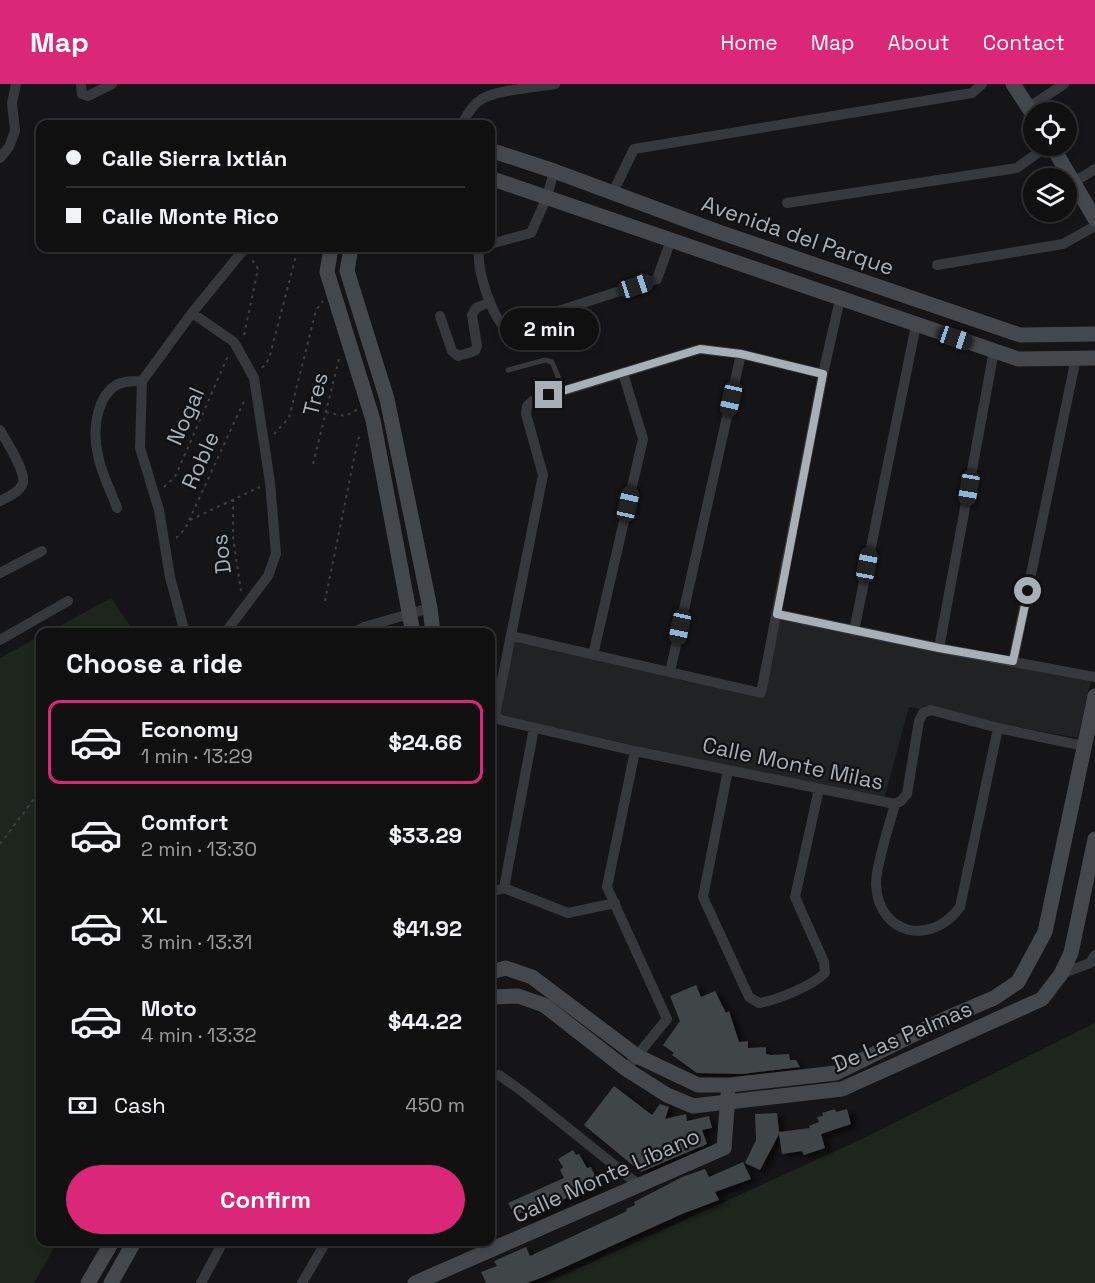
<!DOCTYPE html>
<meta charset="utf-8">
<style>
:root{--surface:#101011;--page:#19191a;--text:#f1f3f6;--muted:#9c9d9f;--line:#303031;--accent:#db2777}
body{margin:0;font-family:"Space Grotesk",sans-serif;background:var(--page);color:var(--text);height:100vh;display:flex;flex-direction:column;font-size:22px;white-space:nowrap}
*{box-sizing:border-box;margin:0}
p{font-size:20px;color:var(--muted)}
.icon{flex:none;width:33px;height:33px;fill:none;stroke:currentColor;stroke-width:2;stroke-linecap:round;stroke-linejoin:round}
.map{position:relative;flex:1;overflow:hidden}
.panel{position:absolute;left:36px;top:544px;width:459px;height:618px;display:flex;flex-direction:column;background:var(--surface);border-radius:12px;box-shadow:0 3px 9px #0003,0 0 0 2px var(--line)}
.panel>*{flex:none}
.banner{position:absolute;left:36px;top:36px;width:459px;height:132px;border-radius:12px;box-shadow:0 3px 9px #0003,0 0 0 2px var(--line);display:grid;align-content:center;height:132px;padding:0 30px;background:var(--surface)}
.fabs{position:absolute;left:1023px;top:18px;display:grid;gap:12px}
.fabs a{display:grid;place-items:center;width:54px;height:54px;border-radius:50%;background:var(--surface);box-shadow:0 3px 9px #0003,0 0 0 2px var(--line);font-size:30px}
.end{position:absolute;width:27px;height:27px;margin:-14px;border:8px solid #a7afb7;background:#111;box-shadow:0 0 0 3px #111}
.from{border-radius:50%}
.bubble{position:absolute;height:42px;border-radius:21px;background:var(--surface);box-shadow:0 3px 9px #0003,0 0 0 2px var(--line);font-size:20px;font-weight:700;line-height:42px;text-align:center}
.car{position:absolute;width:18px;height:36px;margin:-18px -9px;border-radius:8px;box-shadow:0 0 4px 2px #0007;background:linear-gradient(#222 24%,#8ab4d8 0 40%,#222 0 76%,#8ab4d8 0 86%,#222 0)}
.banner b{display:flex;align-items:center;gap:21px;height:57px;font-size:22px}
.banner b+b{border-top:2px solid var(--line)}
.banner i{width:15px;height:15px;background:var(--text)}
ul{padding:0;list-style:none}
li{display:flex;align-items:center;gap:18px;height:84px;margin:0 12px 9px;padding:0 18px;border:3px solid transparent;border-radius:12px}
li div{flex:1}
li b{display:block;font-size:22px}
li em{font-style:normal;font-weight:700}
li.selected{border-color:var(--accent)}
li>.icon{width:54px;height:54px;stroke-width:1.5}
h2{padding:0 30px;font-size:27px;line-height:72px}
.pay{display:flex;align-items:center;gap:15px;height:66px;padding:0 30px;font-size:22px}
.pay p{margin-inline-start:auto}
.action{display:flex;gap:12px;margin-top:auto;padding:12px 30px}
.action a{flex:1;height:69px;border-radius:36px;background:var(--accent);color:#fff;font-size:24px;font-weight:700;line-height:69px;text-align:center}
header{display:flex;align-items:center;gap:36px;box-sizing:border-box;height:84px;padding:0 30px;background:var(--accent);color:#fff}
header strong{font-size:28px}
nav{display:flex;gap:33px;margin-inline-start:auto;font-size:21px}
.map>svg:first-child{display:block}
.built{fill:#212224}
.green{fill:#1e251d}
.building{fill:#414447;filter:url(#shadow)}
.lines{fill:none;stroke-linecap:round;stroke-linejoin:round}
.path{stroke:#3c4043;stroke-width:2;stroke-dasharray:3 4.5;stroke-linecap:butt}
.lane{stroke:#36383c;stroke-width:5}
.street{stroke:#36383c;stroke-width:10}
.secondary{stroke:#44484c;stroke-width:15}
.route{stroke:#a7afb7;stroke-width:8}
.labels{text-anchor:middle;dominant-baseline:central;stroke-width:4.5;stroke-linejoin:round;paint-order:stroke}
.street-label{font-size:22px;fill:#a7afb7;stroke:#101012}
</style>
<header>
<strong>Map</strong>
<nav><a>Home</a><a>Map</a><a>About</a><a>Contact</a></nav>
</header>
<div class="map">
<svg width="1095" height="1199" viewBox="0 0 1095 1199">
<defs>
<filter id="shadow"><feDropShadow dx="6" dy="3.5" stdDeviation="3" flood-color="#0009"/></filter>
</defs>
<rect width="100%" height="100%" fill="#151517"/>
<!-- built -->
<path class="built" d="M779,533L1091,595L1078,654L909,623L884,715L497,632L514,555L763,612Z"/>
<!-- green -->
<path class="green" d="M111,514L135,549H47Z
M40,552V1158H57L34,1199H0V574Z
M1095,939V1199H546L862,1055Z"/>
<!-- building -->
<path class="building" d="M696,901L701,913L715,907L726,929L729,927L739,958L748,957V964L766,963V970L771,971L789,970L790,976H796L800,983L742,990L697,989L672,971L674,969L663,961L680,937L670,912Z
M614,1002L652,1031L660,1020L669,1023L665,1035L686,1030L687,1037L709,1032L712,1044L702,1046L707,1060L641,1088L584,1041Z
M835,1025L836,1028L847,1025L851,1040L821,1050L825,1064L804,1071L802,1067L782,1070L779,1050L760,1086L745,1079L756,1056L755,1030L777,1029L779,1048L810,1044L809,1042L819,1038L817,1033L823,1032L822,1029Z
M573,1066L576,1071L579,1070L587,1084L591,1083L599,1101L574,1113L573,1111L525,1134L522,1128L515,1132L508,1119L564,1094L560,1086L563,1083L558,1075Z
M743,1078L751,1095L715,1108L719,1116L682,1130L543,1193L527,1199H486L481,1188L497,1182L494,1177L526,1163L530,1172L627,1127L626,1125L635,1121L634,1118L682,1093L705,1085L709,1093Z"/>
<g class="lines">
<!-- path -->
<path class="path" d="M244,251L258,185L251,174
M262,284L269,275L298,164
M326,328L345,332L357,326
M274,350L289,334L316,226L323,217
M313,380L339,275
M164,403L175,393L228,272
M233,415V453L241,507
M190,436L260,403
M176,454L185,445L245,315
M325,517L358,355L361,351
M0,760L40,707"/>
<!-- lane -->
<path class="lane" d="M508,286L545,276L552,278L564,307"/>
<!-- street -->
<path class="street" d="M81,0L82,10L88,12L112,0
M1028,24L1064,0
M462,40C466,32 473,20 482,15C496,6 537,3 555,0
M0,74L9,63L15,47L12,19L16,0
M1074,98L1095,85
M617,100L634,65L972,9L982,0
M787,119L1017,84L1047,62
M490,160L531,149L547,113L554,87
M483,164L479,167C477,186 491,232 506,244L657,195L671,156
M937,181L1063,160L1095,142
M192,229L234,258L254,294L270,398L276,470L268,492L225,549
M440,232L452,267L458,272L475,267L477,262L472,231L476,224L490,218
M823,290L741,270L700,265L534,316L527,322L526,330L543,391L495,631L501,636L635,667L895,720L901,717L907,710L919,637L923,629L931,626L998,644L1084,662
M0,346C6,357 26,387 23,399C20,408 8,413 0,417
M117,424C111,407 101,389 98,371C93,351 95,320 111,305C119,297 131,297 142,297
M0,489L42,467
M777,530L939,564L1095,593
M854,547L916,241
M185,549L170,493L159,426L140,364L142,297L192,229L245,164
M353,549L364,543L430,524
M512,552L761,609L823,290L840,215
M0,556L68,517
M939,564L994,267
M593,571L643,355L623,289
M1013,577L1076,274
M670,588L741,270
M728,686L703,813L749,913L759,919C777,916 812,902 825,889L824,878L795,813L819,705
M895,720C890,739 875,784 876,801C879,852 932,862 960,823L998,644
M504,804L534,644
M490,808L504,804L568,829L615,819
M1061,890L1090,879L1095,871
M626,985L667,935L607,803L635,667
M490,992L499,991L523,1008L639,1101
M201,1199L223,1158
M302,1199L326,1158"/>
<!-- secondary -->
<path class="secondary" d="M1013,0L1034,32
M1052,62L1095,135
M490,66L554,87L719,148L1020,251L1095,250
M490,94L1018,275L1095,274
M331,164L327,188L373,336L413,549
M351,164L347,187L387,315L430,524L433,549
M490,888L506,884L532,893L637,972L698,1001H730L836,989L945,935L994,914L1018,898L1045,848L1095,612
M490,913L518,912L544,921L626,985L667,1011L693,1022L842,1005L1042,915L1061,890L1071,869L1095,755
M88,1199L112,1158
M111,1199L134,1158
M415,1199L724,1064L728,1011"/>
</g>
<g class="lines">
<!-- route -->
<path class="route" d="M549,311L700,265L741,270L823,290L777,530L939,564L1013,577L1028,507"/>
</g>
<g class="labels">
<!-- street labels -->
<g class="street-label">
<text transform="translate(798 151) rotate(19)">Avenida del Parque</text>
<text transform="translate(315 310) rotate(-76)">Tres</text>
<text transform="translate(185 332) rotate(-66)">Nogal</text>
<text transform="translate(200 376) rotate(-66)">Roble</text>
<text transform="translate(221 470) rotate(-96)">Dos</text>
<text transform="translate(793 679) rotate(12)">Calle Monte Milas</text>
<text transform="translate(902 952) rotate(-23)">De Las Palmas</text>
<text transform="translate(606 1091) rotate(-24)">Calle Monte Líbano</text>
</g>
</g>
</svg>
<div class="fabs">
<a><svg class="icon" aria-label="locate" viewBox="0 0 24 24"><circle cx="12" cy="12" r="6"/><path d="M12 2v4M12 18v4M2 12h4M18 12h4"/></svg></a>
<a><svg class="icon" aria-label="layers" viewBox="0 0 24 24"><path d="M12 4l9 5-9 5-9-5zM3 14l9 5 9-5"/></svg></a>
</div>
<i class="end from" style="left:1028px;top:507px"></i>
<i class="end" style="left:549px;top:311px"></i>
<div class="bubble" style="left:500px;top:224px;width:99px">2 min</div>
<i class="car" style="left:636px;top:202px;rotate:72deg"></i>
<i class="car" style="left:955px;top:254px;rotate:109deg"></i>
<i class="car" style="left:731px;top:315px;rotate:193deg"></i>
<i class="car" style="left:969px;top:404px;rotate:190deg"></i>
<i class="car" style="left:628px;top:420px;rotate:13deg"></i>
<i class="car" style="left:867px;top:481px;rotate:11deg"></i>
<i class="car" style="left:680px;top:543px;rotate:192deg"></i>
<div class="banner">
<b><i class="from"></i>Calle Sierra Ixtlán</b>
<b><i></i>Calle Monte Rico</b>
</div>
<section class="panel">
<h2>Choose a ride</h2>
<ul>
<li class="selected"><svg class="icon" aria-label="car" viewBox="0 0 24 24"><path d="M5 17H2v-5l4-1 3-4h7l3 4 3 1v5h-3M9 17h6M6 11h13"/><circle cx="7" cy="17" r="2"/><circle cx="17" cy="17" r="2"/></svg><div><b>Economy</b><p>1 min · 13:29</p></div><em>$24.66</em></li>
<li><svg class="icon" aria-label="car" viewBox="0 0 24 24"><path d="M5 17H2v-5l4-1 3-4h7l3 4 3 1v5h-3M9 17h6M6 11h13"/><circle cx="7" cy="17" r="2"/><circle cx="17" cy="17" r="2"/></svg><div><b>Comfort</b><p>2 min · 13:30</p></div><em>$33.29</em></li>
<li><svg class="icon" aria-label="car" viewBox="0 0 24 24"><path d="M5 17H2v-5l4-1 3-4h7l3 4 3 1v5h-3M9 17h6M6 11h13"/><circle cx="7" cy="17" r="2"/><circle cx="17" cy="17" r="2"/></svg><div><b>XL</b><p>3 min · 13:31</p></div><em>$41.92</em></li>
<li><svg class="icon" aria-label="car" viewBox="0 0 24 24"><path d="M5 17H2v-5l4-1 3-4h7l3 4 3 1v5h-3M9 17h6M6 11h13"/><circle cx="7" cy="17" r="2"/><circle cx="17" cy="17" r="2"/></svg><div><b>Moto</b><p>4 min · 13:32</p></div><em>$44.22</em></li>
</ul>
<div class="pay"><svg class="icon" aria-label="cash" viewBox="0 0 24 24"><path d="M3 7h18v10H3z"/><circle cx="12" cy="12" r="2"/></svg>Cash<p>450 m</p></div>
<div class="action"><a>Confirm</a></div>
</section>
</div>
